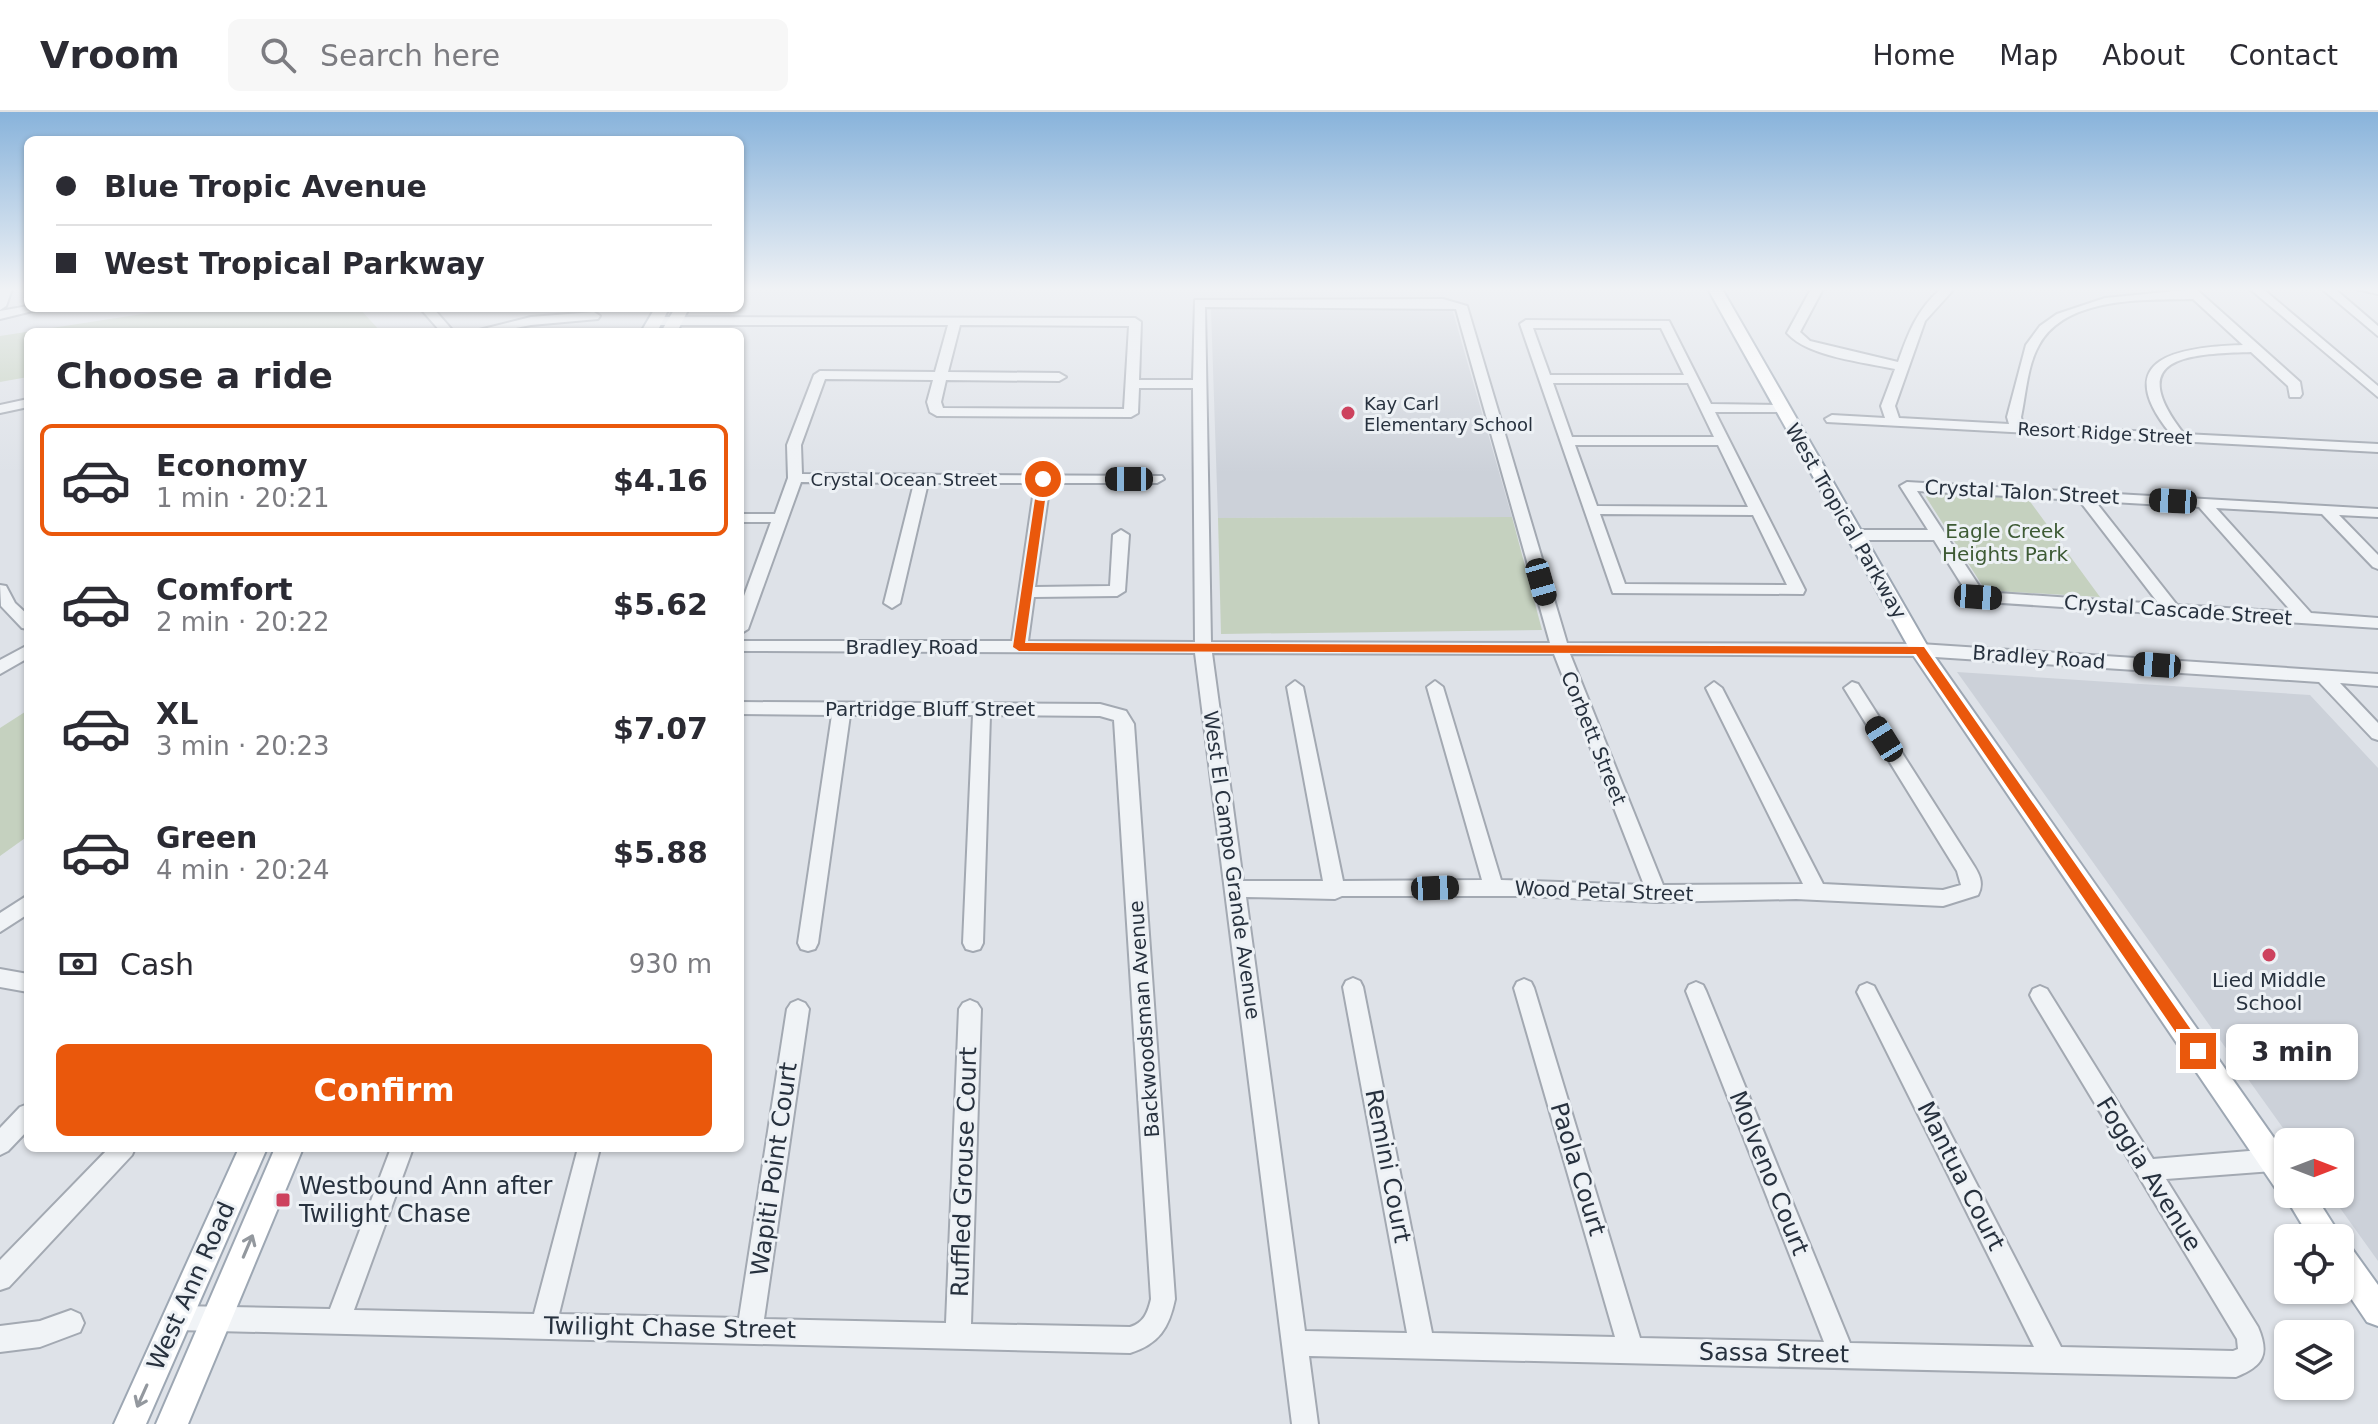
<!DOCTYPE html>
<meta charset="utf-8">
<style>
:root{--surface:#fff;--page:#f7f7f7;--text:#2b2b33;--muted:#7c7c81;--line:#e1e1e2;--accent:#ea580c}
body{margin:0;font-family:"DejaVu Sans",sans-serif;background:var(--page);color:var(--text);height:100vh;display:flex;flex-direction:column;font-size:30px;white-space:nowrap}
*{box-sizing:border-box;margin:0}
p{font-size:26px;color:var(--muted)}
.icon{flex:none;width:44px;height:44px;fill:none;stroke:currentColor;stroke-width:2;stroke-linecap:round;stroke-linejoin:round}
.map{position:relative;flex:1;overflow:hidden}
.drawer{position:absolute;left:24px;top:216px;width:720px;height:824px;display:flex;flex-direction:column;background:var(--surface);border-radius:12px;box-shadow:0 2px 6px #0004}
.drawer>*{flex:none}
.banner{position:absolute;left:24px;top:24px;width:720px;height:176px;border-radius:12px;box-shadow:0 2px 6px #0004;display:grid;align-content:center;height:176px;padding:0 32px;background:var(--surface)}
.needle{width:52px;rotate:90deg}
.controls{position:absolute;left:2274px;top:1016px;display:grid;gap:16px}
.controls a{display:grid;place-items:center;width:80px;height:80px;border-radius:12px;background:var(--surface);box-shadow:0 2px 6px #0004;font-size:40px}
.end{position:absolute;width:36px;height:36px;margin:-18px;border:10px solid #ea580c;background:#fff;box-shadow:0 0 0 4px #fff}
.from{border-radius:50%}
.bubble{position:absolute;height:56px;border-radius:12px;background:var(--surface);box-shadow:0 2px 6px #0004;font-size:26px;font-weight:600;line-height:56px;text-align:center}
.car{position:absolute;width:24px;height:48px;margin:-24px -12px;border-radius:10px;box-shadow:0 0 6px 2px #0007;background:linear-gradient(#222 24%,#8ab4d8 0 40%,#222 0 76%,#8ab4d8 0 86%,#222 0)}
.banner b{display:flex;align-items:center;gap:28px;height:76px;font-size:30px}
.banner b+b{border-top:2px solid var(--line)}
.banner i{width:20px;height:20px;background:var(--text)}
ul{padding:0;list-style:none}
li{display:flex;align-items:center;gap:24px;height:112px;margin:0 16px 12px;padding:0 16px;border:4px solid transparent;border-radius:12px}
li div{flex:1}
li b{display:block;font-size:30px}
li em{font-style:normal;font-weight:600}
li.active{border-color:var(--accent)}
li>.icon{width:72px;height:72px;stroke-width:1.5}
h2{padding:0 32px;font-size:36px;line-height:96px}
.pay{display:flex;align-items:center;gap:20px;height:88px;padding:0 32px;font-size:30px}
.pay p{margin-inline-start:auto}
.button{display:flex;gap:16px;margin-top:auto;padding:16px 32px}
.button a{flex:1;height:92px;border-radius:12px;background:var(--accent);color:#fff;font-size:32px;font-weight:600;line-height:92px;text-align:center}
header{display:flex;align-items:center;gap:48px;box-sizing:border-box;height:112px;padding:0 40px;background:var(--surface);border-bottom:2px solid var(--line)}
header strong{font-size:38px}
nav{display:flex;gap:44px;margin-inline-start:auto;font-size:28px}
.search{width:560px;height:72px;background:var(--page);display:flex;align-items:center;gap:20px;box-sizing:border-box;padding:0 28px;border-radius:12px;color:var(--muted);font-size:30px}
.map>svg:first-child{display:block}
.built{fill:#ccd1d9}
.green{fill:#c5d1bf}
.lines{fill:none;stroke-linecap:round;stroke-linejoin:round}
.minor-casing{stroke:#a3a9b2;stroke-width:4}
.major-casing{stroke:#9da7b3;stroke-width:4}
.minor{fill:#f0f3f6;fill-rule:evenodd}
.major{fill:#fff;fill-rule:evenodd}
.oneway{stroke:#93989e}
.route{fill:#ea580c}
.poi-dot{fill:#cd425e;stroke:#edf1f5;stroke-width:3}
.labels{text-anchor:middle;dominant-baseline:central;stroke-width:6;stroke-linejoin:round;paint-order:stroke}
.far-poi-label{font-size:18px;fill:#27313e;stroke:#edf1f5;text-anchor:start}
.far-street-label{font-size:18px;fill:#27313e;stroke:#edf1f5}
.street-label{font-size:20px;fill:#27313e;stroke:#edf1f5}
.park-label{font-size:20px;fill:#3d5a34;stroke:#edf1f5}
.poi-label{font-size:20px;fill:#27313e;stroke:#edf1f5}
.near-street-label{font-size:24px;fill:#27313e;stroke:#edf1f5}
.near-poi-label{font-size:24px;fill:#27313e;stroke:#edf1f5;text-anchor:start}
</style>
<header>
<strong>Vroom</strong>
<div class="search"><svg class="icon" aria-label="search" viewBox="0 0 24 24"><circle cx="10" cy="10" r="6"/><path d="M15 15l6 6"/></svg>Search here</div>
<nav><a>Home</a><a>Map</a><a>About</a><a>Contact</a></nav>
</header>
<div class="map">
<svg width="2378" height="1312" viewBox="0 0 2378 1312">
<rect width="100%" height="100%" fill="#dee2e8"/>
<!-- built -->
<path class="built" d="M1211,197H1452L1512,405L1218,406Z
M1957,560L2310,583L2378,656V1149L2330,1082H2340V1030H2293Z"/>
<!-- green -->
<path class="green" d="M181,196H359L381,220H28V265L0,270V224Z
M1929,380L2026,384L2100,485L1997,479L1982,473L1926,385Z
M1512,405L1542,518L1221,522L1218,406Z
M28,598V724L0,744V616Z"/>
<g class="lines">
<defs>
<path id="minor" d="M0,177H12L6,194L0,198Z
M1811,177H1823L1800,220L1810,229L1898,250C1908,222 1917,197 1941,177H1954L1925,209L1895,294L1899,306L2009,312L2007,305L2026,233L2040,214L2057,202L2105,186L2196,177L2300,270L2302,282L2300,285H2290L2288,274L2251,240C2186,242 2124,245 2184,322L2378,332V340L1827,310L1825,307L1832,303L1885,306L1881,294L1895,257C1864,250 1808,245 1787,221ZM2193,187L2243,233C2180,235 2109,245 2170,321L2023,313L2021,305C2026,282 2027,254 2039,233C2066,184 2145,188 2193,187Z
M2250,177H2263L2378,274V285Z
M2322,177H2335L2378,214V224Z
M2356,177H2378V182Z
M1443,187L1467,194L1567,531L1920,532L2378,562V574L2340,571L2378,611V628L2372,626L2319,570L1920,544L1570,542L1663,773L1803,772L1706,576L1714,570L1722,576L1823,772L1943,778L1961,773L1957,759L1844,576L1852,570L1858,572L1971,749C1978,760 1985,770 1978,783L1943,794L1796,787L1657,790L1526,784H1342L1335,787L1246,785L1305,1219L1407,1221L1343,875L1346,869L1353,866L1360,869L1363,875L1432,1221L1615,1225L1514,876L1517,870L1524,867L1531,870L1534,876L1640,1226L1824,1230L1686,879L1689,873L1696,870L1703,873L1706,879L1850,1231L2034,1235L1857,880L1860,874L1867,871L1874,874L2061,1235L2233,1239L2238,1237L2237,1227L2033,889L2030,883L2033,877L2040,874L2047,877L2153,1047L2273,1037L2281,1040L2284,1048L2281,1056L2273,1059L2166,1067L2258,1215C2270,1243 2263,1254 2236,1265L1309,1244L1318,1312H1292L1195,541L740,539V529H1012L1035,371H928L900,491L892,496L884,491L914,371L801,370L748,517L740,522V495L771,410H740V402H775L788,366L787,333L814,263L820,259L935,260L948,213H655L649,209L655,205L1135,206L1141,210L1139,268H1193L1195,188ZM1205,195L1456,197L1550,531L1211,530ZM960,213L1129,214L1124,297L943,296L941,290L946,268L1059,269L1066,265L1059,261L948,260ZM825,267L933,268L927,290L930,300L937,304L1131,305L1138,301L1139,276H1193L1195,530L1028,529L1034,485L1117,484L1125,479L1129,423L1121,418L1113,423L1110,474L1035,475L1050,371H1157L1164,367L1162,364L802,362L801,333ZM1212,541L1554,542L1644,773L1501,768L1443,575L1435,569L1427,575L1482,768L1343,769L1303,575L1295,569L1287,575L1323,769H1243Z
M28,194L45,196L0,207V199Z
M420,196H433L454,220H441Z
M594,200L600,204L598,207L531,213L495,220H471L531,205Z
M1526,208L1669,209L1711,292L1787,293V299L1782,300H1715L1805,478L1803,482L1613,481L1520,212ZM1533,216H1661L1684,263H1550ZM1553,271H1688L1714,325H1572ZM1575,333H1718L1748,395L1597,394ZM1600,402L1753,403L1787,473L1625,472Z
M28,287V295L0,301V293Z
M1907,370L2378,397V405L2339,403L2378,443V457L2373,455L2322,402L2216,396L2311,501L2378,506V516L1972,489L1934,428H1854L1846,423L1854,418H1928L1900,374ZM1917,379L2079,388L2159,492L1983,480ZM2095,389L2199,395L2292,500L2177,493Z
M0,473L6,474L15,491L28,503V517L22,516L1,494Z
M28,533V546L0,562V548Z
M740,590L1100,592L1126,599L1134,612L1175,1187C1169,1216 1159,1232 1130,1241L177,1218L168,1215L165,1206L168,1197L177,1194L330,1197L391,1036H413L354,1198L534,1202L578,1036H600L559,1202L739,1206L787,897L791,891L798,888L805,891L809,897L764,1207L946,1211L959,897L963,891L970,888L977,891L981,897L971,1212L1130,1215C1144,1211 1148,1200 1151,1187L1114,608L1100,604L990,603L983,831L980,837L973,839L966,837L963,831L973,603H850L818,831L815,837L808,839L801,837L798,831L832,603L740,602Z
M28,783V802L0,820V801Z
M0,857L28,862V880L0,875Z
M28,992V1018L8,1039L0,1043V1016L20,995Z
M109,1036H135L132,1043L9,1175L0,1178V1148Z
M71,1198L80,1202L84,1211L80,1220L40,1235L0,1240V1214L40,1209Z"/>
<path id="major" d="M1708,177H1722L1928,535L2288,1046V1082H2314L2342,1126L2340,1130L2350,1134L2378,1173V1214L2367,1210L2340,1170V1126H2310L2283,1081L2278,1080L1913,543Z
M655,196H669L657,220H641Z
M675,196H689L677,220H661Z
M239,1036H267L146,1312H114Z
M275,1036H303L188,1312H156Z"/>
</defs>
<!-- minor casing -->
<use href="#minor" class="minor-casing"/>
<!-- major casing -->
<use href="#major" class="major-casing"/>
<!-- minor -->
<use href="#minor" class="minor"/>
<!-- major -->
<use href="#major" class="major"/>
</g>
<!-- one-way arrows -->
<defs><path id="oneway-shaft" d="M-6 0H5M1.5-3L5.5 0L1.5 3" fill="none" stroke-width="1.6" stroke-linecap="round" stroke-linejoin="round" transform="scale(2)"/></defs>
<g class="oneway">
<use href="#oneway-shaft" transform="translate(248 1134) rotate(-67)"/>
<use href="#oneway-shaft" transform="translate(142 1284) rotate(114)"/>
</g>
<!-- sky -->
<linearGradient id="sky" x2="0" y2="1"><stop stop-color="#88b3db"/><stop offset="0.49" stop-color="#f0f2f5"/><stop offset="1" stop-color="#f0f2f5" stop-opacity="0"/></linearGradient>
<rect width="2378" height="361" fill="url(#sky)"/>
<!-- route -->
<path class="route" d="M1043,364L1048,367L1025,531L1924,535L2203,935V944H2192L1916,542L1019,539L1013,535L1038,367Z"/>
<!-- markers -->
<g class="poi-dot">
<circle cx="1348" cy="301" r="8"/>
<circle cx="2269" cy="843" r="8"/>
<rect x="275" y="1080" width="16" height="16" rx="4"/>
</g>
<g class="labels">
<!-- far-poi labels -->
<g class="far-poi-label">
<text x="1364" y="291">Kay Carl<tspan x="1364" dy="21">Elementary School</tspan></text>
</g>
<!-- far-street labels -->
<g class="far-street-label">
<text transform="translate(2105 321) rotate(3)">Resort Ridge Street</text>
<text x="904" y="367">Crystal Ocean Street</text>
</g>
<!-- street labels -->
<g class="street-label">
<text transform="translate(2022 380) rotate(3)">Crystal Talon Street</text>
<text transform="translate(1846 409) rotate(60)">West Tropical Parkway</text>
<text transform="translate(2178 498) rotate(4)">Crystal Cascade Street</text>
<text x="912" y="535">Bradley Road</text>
<text transform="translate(2039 545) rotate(4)">Bradley Road</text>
<text x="930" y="597">Partridge Bluff Street</text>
<text transform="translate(1594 626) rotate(68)">Corbett Street</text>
<text transform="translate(1232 753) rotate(82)">West El Campo Grande Avenue</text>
<text transform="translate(1604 779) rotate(2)">Wood Petal Street</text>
<text transform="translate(1144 907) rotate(-94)">Backwoodsman Avenue</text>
</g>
<!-- park labels -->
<g class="park-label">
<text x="2005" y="419">Eagle Creek<tspan x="2005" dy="23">Heights Park</tspan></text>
</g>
<!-- poi labels -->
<g class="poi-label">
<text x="2269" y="868">Lied Middle<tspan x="2269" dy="23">School</tspan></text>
</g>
<!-- near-street labels -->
<g class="near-street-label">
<text transform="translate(1388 1054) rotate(79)">Remini Court</text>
<text transform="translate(774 1057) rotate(-82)">Wapiti Point Court</text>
<text transform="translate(1578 1057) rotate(73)">Paola Court</text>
<text transform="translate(964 1060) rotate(-88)">Ruffled Grouse Court</text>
<text transform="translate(1769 1061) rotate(68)">Molveno Court</text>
<text transform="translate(2149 1062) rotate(58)">Foggia Avenue</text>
<text transform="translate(1961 1064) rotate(63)">Mantua Court</text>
<text transform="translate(191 1174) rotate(-66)">West Ann Road</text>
<text transform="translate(670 1216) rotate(1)">Twilight Chase Street</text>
<text transform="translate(1774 1241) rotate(1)">Sassa Street</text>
</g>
<!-- near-poi labels -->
<g class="near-poi-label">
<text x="299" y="1074">Westbound Ann after<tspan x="299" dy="28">Twilight Chase</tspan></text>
</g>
</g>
</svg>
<div class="controls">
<a><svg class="needle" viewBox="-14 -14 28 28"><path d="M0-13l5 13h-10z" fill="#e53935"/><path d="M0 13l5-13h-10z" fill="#7c7c81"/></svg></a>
<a><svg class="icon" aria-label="locate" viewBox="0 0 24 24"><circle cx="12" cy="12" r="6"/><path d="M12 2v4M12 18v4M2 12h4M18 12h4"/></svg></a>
<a><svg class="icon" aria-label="layers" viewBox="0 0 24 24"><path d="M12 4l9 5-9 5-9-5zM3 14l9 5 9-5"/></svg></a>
</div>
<i class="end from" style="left:1043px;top:367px"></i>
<i class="end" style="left:2198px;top:939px"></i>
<div class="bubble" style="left:2226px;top:912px;width:132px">3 min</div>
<i class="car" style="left:1129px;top:367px;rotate:270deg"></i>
<i class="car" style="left:2173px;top:389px;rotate:273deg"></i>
<i class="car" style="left:1541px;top:470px;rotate:164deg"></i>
<i class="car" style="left:1978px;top:485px;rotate:94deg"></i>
<i class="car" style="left:2157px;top:553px;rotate:274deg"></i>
<i class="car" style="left:1884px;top:627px;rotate:328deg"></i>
<i class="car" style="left:1435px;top:776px;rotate:88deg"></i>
<div class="banner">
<b><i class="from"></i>Blue Tropic Avenue</b>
<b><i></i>West Tropical Parkway</b>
</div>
<section class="drawer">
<h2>Choose a ride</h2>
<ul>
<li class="active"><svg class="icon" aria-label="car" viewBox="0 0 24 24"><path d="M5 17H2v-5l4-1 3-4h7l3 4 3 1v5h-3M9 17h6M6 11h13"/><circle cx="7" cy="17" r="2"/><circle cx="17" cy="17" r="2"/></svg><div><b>Economy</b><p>1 min · 20:21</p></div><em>$4.16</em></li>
<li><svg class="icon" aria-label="car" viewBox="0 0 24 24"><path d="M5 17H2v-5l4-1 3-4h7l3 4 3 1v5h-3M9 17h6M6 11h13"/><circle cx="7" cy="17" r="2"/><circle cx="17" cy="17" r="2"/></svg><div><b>Comfort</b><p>2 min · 20:22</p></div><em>$5.62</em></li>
<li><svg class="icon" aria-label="car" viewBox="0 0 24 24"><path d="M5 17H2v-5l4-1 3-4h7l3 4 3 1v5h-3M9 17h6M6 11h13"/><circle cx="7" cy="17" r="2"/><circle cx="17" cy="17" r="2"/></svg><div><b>XL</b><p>3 min · 20:23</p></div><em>$7.07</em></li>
<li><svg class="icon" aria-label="car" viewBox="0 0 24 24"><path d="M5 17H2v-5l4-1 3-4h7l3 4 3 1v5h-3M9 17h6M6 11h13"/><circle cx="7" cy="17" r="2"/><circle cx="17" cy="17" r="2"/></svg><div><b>Green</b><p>4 min · 20:24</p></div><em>$5.88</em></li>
</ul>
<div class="pay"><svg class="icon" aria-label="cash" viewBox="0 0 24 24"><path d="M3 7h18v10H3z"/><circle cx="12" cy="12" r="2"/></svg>Cash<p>930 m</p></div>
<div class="button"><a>Confirm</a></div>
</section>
</div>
